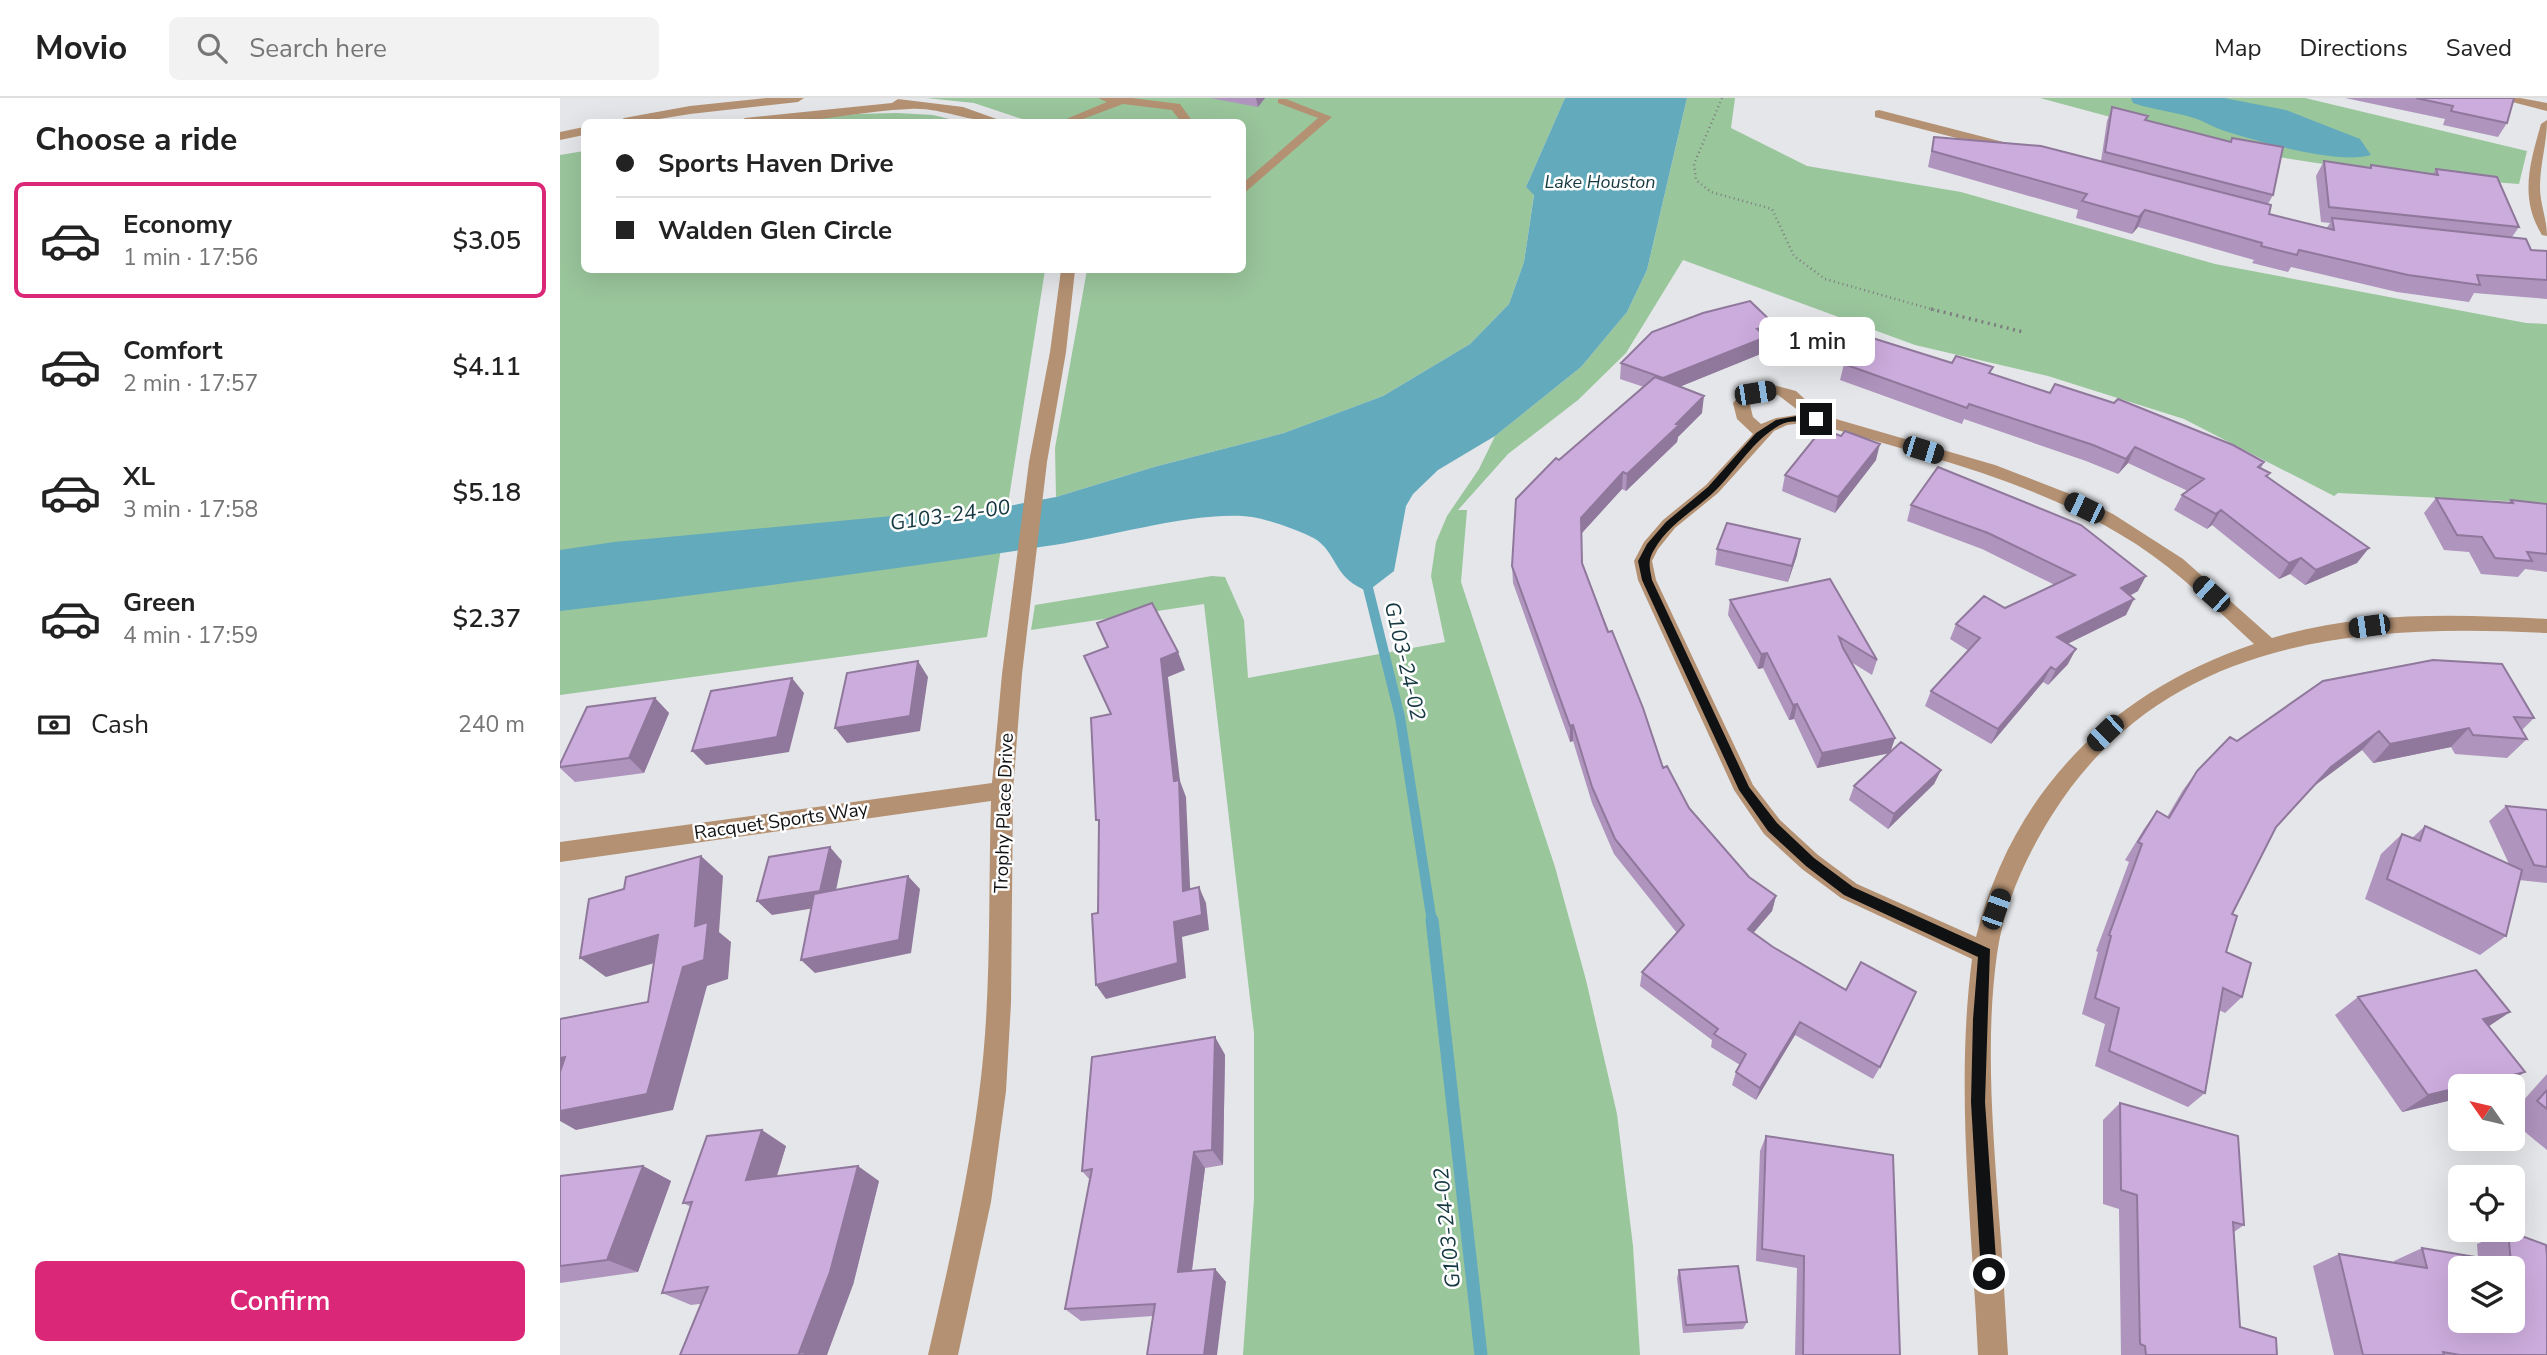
<!DOCTYPE html>
<meta charset="utf-8">
<style>
:root{--surface:#fff;--page:#f2f2f2;--text:#222;--muted:#767676;--line:#e0e0e0;--accent:#db2777}
body{margin:0;font-family:"Nunito Sans",sans-serif;background:var(--page);color:var(--text);height:100vh;display:flex;flex-direction:column;font-size:26px;white-space:nowrap}
*{box-sizing:border-box;margin:0}
p{font-size:23px;color:var(--muted)}
.icon{flex:none;width:38px;height:38px;fill:none;stroke:currentColor;stroke-width:2;stroke-linecap:round;stroke-linejoin:round}
.map{position:relative;flex:1;overflow:hidden}
.drawer{display:flex;flex-direction:column;background:var(--surface);width:560px}
.drawer>*{flex:none}
.banner{position:absolute;left:21px;top:21px;width:665px;height:154px;border-radius:10px;box-shadow:0 7px 28px #0002;display:grid;align-content:center;height:154px;padding:0 35px;background:var(--surface)}
.needle{width:46px;rotate:304deg}
.fabs{position:absolute;left:1888px;top:976px;display:grid;gap:14px}
.fabs a{display:grid;place-items:center;width:77px;height:77px;border-radius:10px;background:var(--surface);box-shadow:0 7px 28px #0002;font-size:35px}
.end{position:absolute;width:32px;height:32px;margin:-16px;border:9px solid #101112;background:#fff;box-shadow:0 0 0 4px #fff}
.from{border-radius:50%}
.bubble{position:absolute;height:49px;border-radius:10px;background:var(--surface);box-shadow:0 7px 28px #0002;font-size:23px;font-weight:600;line-height:49px;text-align:center}
.car{position:absolute;width:21px;height:42px;margin:-21px -10px;border-radius:9px;box-shadow:0 0 5px 2px #0007;background:linear-gradient(#222 24%,#8ab4d8 0 40%,#222 0 76%,#8ab4d8 0 86%,#222 0)}
.banner b{display:flex;align-items:center;gap:24px;height:66px;font-size:26px}
.banner b+b{border-top:2px solid var(--line)}
.banner i{width:18px;height:18px;background:var(--text)}
ul{padding:0;list-style:none}
li{display:flex;align-items:center;gap:21px;height:116px;margin:0 14px 10px;padding:0 21px;border:4px solid transparent;border-radius:10px}
li div{flex:1}
li b{display:block;font-size:26px}
li em{font-style:normal;font-weight:600}
li.current{border-color:var(--accent)}
li>.icon{width:63px;height:63px;stroke-width:1.5}
h2{padding:0 35px;font-size:32px;line-height:84px}
.pay{display:flex;align-items:center;gap:18px;height:77px;padding:0 35px;font-size:26px}
.pay p{margin-inline-start:auto}
.cta{display:flex;gap:14px;margin-top:auto;padding:14px 35px}
.cta a{flex:1;height:80px;border-radius:10px;background:var(--accent);color:#fff;font-size:28px;font-weight:600;line-height:80px;text-align:center}
header{display:flex;align-items:center;gap:42px;box-sizing:border-box;height:98px;padding:0 35px;background:var(--surface);border-bottom:2px solid var(--line)}
header strong{font-size:33px}
nav{display:flex;gap:38px;margin-inline-start:auto;font-size:24px}
.search{width:490px;height:63px;background:var(--page);display:flex;align-items:center;gap:18px;box-sizing:border-box;padding:0 24px;border-radius:10px;color:var(--muted);font-size:26px}
main{display:flex;flex:1;min-height:0}
.map>svg:first-child{display:block}
.green{fill:#9ac69c}
.water{fill:#63aabc}
.lines{fill:none;stroke-linecap:round;stroke-linejoin:round}
.stream-far1{stroke:#63aabc;stroke-width:10}
.stream{stroke:#63aabc;stroke-width:13}
.path-far1{stroke:#7c7d7f;stroke-width:2.5;stroke-dasharray:1 3.5;stroke-linecap:butt}
.path{stroke:#7c7d7f;stroke-width:3.5;stroke-dasharray:2 4.5;stroke-linecap:butt}
.minor{fill:#b49172;fill-rule:evenodd}
.wall{fill:#af94be}
.shaded-wall{fill:#8f789b}
.building{fill:#ccacdd;stroke:#8f789b;stroke-width:2;fill-rule:evenodd}
.route{fill:#101112}
.labels{text-anchor:middle;dominant-baseline:central;stroke-width:5;stroke-linejoin:round;paint-order:stroke}
.far-water-label{font-size:18px;font-style:italic;fill:#163841;stroke:#fff}
.street-label{font-size:19px;fill:#101112;stroke:#fff}
.water-label{font-size:21px;font-style:italic;fill:#163841;stroke:#fff}
</style>
<header>
<strong>Movio</strong>
<div class="search"><svg class="icon" aria-label="search" viewBox="0 0 24 24"><circle cx="10" cy="10" r="6"/><path d="M15 15l6 6"/></svg>Search here</div>
<nav><a>Map</a><a>Directions</a><a>Saved</a></nav>
</header>
<main>
<section class="drawer">
<h2>Choose a ride</h2>
<ul>
<li class="current"><svg class="icon" aria-label="car" viewBox="0 0 24 24"><path d="M5 17H2v-5l4-1 3-4h7l3 4 3 1v5h-3M9 17h6M6 11h13"/><circle cx="7" cy="17" r="2"/><circle cx="17" cy="17" r="2"/></svg><div><b>Economy</b><p>1 min · 17:56</p></div><em>$3.05</em></li>
<li><svg class="icon" aria-label="car" viewBox="0 0 24 24"><path d="M5 17H2v-5l4-1 3-4h7l3 4 3 1v5h-3M9 17h6M6 11h13"/><circle cx="7" cy="17" r="2"/><circle cx="17" cy="17" r="2"/></svg><div><b>Comfort</b><p>2 min · 17:57</p></div><em>$4.11</em></li>
<li><svg class="icon" aria-label="car" viewBox="0 0 24 24"><path d="M5 17H2v-5l4-1 3-4h7l3 4 3 1v5h-3M9 17h6M6 11h13"/><circle cx="7" cy="17" r="2"/><circle cx="17" cy="17" r="2"/></svg><div><b>XL</b><p>3 min · 17:58</p></div><em>$5.18</em></li>
<li><svg class="icon" aria-label="car" viewBox="0 0 24 24"><path d="M5 17H2v-5l4-1 3-4h7l3 4 3 1v5h-3M9 17h6M6 11h13"/><circle cx="7" cy="17" r="2"/><circle cx="17" cy="17" r="2"/></svg><div><b>Green</b><p>4 min · 17:59</p></div><em>$2.37</em></li>
</ul>
<div class="pay"><svg class="icon" aria-label="cash" viewBox="0 0 24 24"><path d="M3 7h18v10H3z"/><circle cx="12" cy="12" r="2"/></svg>Cash<p>240 m</p></div>
<div class="cta"><a>Confirm</a></div>
</section>
<div class="map">
<svg width="1987" height="1257" viewBox="0 0 1987 1257">
<rect width="100%" height="100%" fill="#e4e6e9"/>
<!-- green -->
<path class="green" d="M366,0H1005L966,89L974,96L964,164L949,206L910,246L823,298L724,335L594,369L496,399L495,350L527,172H682V24H471L414,5Z
M1127,0H1175L1171,30L1247,68L1401,94L1655,166L1966,225L1987,226V405L1778,395L1774,398L1624,321L1488,278L1355,247L1123,162L1066,255L1018,302L948,356L898,412H907L901,484L995,769L1026,882L1057,1016L1073,1148L1080,1257H683L694,1101V935L644,506L471,532L475,507L652,478L665,479L684,522L688,580L885,544L871,478L876,444L887,418L919,371L935,338L1021,269L1067,214L1087,172Z
M1480,0H1745L1967,53L1959,86C1879,80 1798,72 1719,59C1638,44 1559,21 1480,0Z
M337,15L373,17L402,24H227L297,16Z
M24,53V172H485L427,539L0,597V57Z"/>
<!-- water -->
<path class="water" d="M1005,0H1127L1087,172L1067,214L1021,269L935,338L878,372L853,396L846,408L834,473L808,493C774,481 779,459 757,442C745,434 707,421 692,419C638,412 550,439 494,447C329,472 165,494 0,513V452L54,444L332,418L401,417L496,399L594,369L724,335L823,298L910,246L949,206L964,164L974,97L966,89Z
M1571,0H1664L1726,12L1800,41L1811,57C1778,67 1696,43 1662,32C1653,29 1645,24 1637,21C1616,14 1594,12 1573,5Z"/>
<g class="lines">
<!-- stream-far1 -->
<path class="stream-far1" d="M806,482L840,619L872,824"/>
<!-- stream -->
<path class="stream" d="M872,822L921,1257"/>
<!-- path-far1 -->
<path class="path-far1" d="M1162,0L1134,66L1136,82L1151,94L1212,111L1234,158L1265,181L1378,213"/>
<!-- path -->
<path class="path" d="M1371,211L1463,234"/>
<!-- minor -->
<path class="minor" d="M206,0H244L238,4L130,16L81,24H58L64,20L130,8Z
M538,0H572L620,6L633,24H621L612,12L563,6L515,24H499L547,4Z
M1937,0H1960L1987,5V13Z
M338,1L403,9L445,24C416,27 382,9 350,11C294,13 235,30 179,24L185,20L332,5Z
M718,1H726L772,19L682,97V86L758,20L718,5Z
M1319,12L1455,47L1457,50L1451,54L1315,19V13Z
M1987,22C1987,45 1980,66 1980,89C1980,106 1987,121 1987,138L1982,137C1959,100 1970,65 1981,26Z
M24,29V37L0,42V34Z
M501,172H515L506,254L487,364L462,576L453,692L451,905L446,993L431,1104L398,1257H368C388,1170 408,1084 419,996C432,899 428,799 431,703L0,764V744L432,685L442,576L469,364L490,254Z
M1213,287L1236,293L1262,317L1435,367L1515,398L1553,416L1623,461L1712,540C1801,513 1896,516 1987,521V535C1798,525 1603,540 1492,717C1465,760 1444,807 1437,856C1425,943 1433,1031 1439,1118C1443,1164 1445,1211 1448,1257H1418C1412,1126 1395,992 1412,861L1281,800L1242,771L1204,736L1174,692L1078,482L1074,463L1084,444L1103,422L1146,387L1193,336L1177,321L1173,305C1183,293 1197,289 1213,287ZM1218,297L1243,316L1216,320L1201,326L1193,319L1190,307L1206,298ZM1243,325L1263,328C1370,359 1481,385 1576,446C1619,474 1656,511 1694,546C1552,594 1453,692 1416,839L1297,786L1258,757L1220,722L1193,687L1096,482L1092,463L1098,451L1115,430L1158,395L1214,333L1227,327Z"/>
</g>
<!-- wall -->
<path class="wall" d="M650,0H705L698,9Z
M1785,0H1954L1947,25L1938,39L1883,27L1885,21Z
M1552,9L1588,18L1586,22L1713,97L1708,106L1709,116L1766,131L1770,125L1761,124L1756,78L1764,63L1809,70L1811,67L1873,76L1876,71L1959,129L1952,139L1971,152L1987,153V201L1914,195L1909,204L1837,194L1731,169L1728,174L1692,165L1694,162L1578,129L1572,136L1516,120L1518,112L1368,69L1374,39L1541,63L1547,23Z
M1214,226L1211,242L1205,243L1203,255L1119,289L1142,315L1118,339L1117,344L1066,393L1062,391L1021,436L1022,465L1103,670L1129,710L1189,779L1216,798L1212,813L1193,835L1320,969L1313,981L1235,937L1196,1002L1172,987L1176,974L1180,967L1151,949L1152,942L1080,888L1082,874L1117,835L1054,756L1032,705L1013,643L1010,644L953,485L952,468L1084,289L1060,281L1061,265Z
M1392,265L1431,276L1704,364L1701,370L1710,375L1707,379L1797,465L1745,487L1730,476L1719,481L1652,427L1647,431L1614,412L1622,397L1628,393L1568,365L1558,376L1526,363L1404,321L1402,326L1280,282L1284,266Z
M1281,338L1316,362L1275,415L1222,393L1225,377Z
M1378,369L1578,493L1570,498L1566,517L1507,546L1508,566L1488,587L1483,584L1431,646L1365,608L1371,593L1409,553L1390,541L1396,526L1445,510L1495,487L1422,451L1347,423L1351,407Z
M1876,400L1948,405L1951,402L1987,406V474L1965,471L1958,479L1921,476L1909,454L1884,452L1864,415Z
M1157,451L1237,457L1228,484L1155,467Z
M1270,481L1317,562L1312,577L1291,564L1335,640L1330,655L1381,672L1374,686L1328,731L1289,702L1294,688L1330,655L1257,670L1234,621L1229,622L1203,570L1198,571L1168,517L1170,502Z
M1763,583L1974,620L1962,632L1967,641L1947,660L1895,656L1891,649L1813,665L1802,652L1754,688L1716,730L1672,816L1666,854L1682,899L1665,915L1659,912L1645,995L1628,1009L1535,968L1545,926L1522,916L1538,854L1536,853L1569,764L1565,762L1584,731L1597,713L1607,719L1623,692L1637,673L1677,643Z
M95,600L109,615L84,675L15,684L0,670V666Z
M1946,708L1987,712V785L1959,782L1946,838L1920,857L1805,801L1821,756L1842,736L1852,740L1865,728L1949,766L1929,723Z
M1798,899L1950,914L1929,928L1965,974L1940,989H1900V1000L1842,1014L1775,917Z
M655,939L665,957L663,1067L645,1070L632,1173L655,1171L666,1184L593,1218L521,1223L505,1211L530,1082L522,1073Z
M1987,976V1052L1953,1024V1014Z
M1560,1005L1684,1127L1674,1134L1680,1229L1717,1257H1561L1559,1111L1543,1106V1022Z
M1206,1038L1340,1257H1235L1237,1170L1196,1163L1200,1053Z
M226,1048L217,1078L319,1083L293,1187L131,1207L102,1195L131,1109L123,1105Z
M83,1068L111,1083L78,1174L0,1185V1078Z
M1948,1133L1987,1257H1774L1753,1168L1779,1156L1834,1164V1163L1862,1150L1918,1160L1917,1146Z
M1119,1172L1187,1224L1183,1231L1123,1235L1117,1180Z"/>
<!-- shaded-wall -->
<path class="shaded-wall" d="M696,0H705L698,9Z
M1585,112L1578,129L1572,136L1579,119Z
M1214,226L1211,242L1205,243L1203,255L1102,296L1103,280L1197,231Z
M1144,298L1142,315L1118,339L1117,344L1066,393L1067,376Z
M1320,346L1316,362L1275,415L1278,399Z
M1575,349L1568,365L1558,376L1566,361Z
M1063,374L1062,391L1021,436V420Z
M1661,412L1652,427L1647,431L1656,416Z
M1240,441L1237,457L1228,484L1232,468Z
M1809,450L1797,465L1745,487L1756,472Z
M1741,460L1730,476L1719,481L1729,465Z
M1586,478L1578,493L1552,506L1561,490Z
M1574,501L1566,517L1489,555L1497,539Z
M1516,551L1508,566L1488,587L1496,572Z
M618,554L625,572L608,579L620,683L626,699L631,809L623,793L614,683L601,561Z
M1207,555L1203,570L1198,571L1201,556Z
M358,563L368,579L360,633L287,645L275,630Z
M1491,569L1483,584L1431,646L1438,631Z
M232,580L244,595L229,654L146,667L132,653Z
M95,600L109,615L84,675L69,660Z
M1237,606L1234,621L1229,622L1233,607Z
M1013,627V643L1010,644V628Z
M1909,630L1891,649L1813,665L1830,646Z
M1819,633L1802,652L1754,688L1771,669Z
M1335,640L1330,655L1257,670L1262,655Z
M1381,672L1374,686L1328,731L1334,716Z
M270,749L282,763L273,807L212,817L197,803Z
M141,758L163,778L159,834L171,844L168,881L147,888L113,1012L16,1032L0,1023V1013L123,869L135,828Z
M348,778L360,791L351,855L255,875L241,862Z
M639,789L646,805L649,832L622,839L626,880L546,901L536,887Z
M1216,798L1212,813L1184,846L1188,831Z
M98,837L122,857L46,879L20,860Z
M1950,914L1923,932V921Z
M1240,924L1235,937L1196,1002L1200,990Z
M655,939L665,957L663,1067L652,1052Z
M5,959L0,983V960Z
M1965,974L1940,989H1903Z
M1900,989V1000L1842,1014L1868,997Z
M202,1032L226,1048L211,1096L186,1082Z
M634,1054L645,1070L630,1186L618,1174Z
M83,1068L111,1083L78,1174L47,1162Z
M298,1068L319,1083L293,1187L267,1257H244L239,1255Z
M655,1171L666,1184L657,1257H644Z"/>
<!-- building -->
<path class="building" d="M1856,0H1954L1947,25L1891,13L1893,8Z
M1552,9L1588,18L1585,22L1671,44L1672,40L1723,49L1713,97L1545,54Z
M1374,39L1481,48L1711,107L1709,116L1774,132L1772,120L1966,141L1971,152L1987,153V182L1917,177L1920,187L1848,177L1739,152L1737,157L1701,148L1702,145L1585,112L1579,119L1522,103L1527,96L1372,53Z
M1764,63L1811,70V67L1878,77L1876,71L1937,79L1959,129L1769,109Z
M1190,203L1214,226L1197,231L1206,239L1103,280L1061,265L1092,234L1143,215Z
M1306,238L1392,265L1396,258L1433,269L1429,275L1490,295L1495,286L1554,305L1558,301L1673,347L1704,364L1698,369L1710,375L1706,378L1809,450L1756,472L1741,460L1729,465L1661,412L1656,416L1622,397L1644,381L1575,349L1566,361L1533,347L1409,306L1407,310L1284,266Z
M1095,279L1144,298L1116,326L1119,327L1067,376L1063,374L1021,420L1022,465L1048,534L1052,533L1083,610L1103,670L1107,668L1129,710L1189,779L1216,798L1188,831L1213,849L1286,892L1301,864L1356,894L1320,969L1240,924L1200,990L1176,974L1186,956L1154,936L1158,931L1082,874L1124,827L1055,741L1032,689L1013,627L1010,628L952,468L956,401L996,360L999,362Z
M1262,331L1281,338L1285,333L1320,346L1278,399L1225,377Z
M1378,369L1521,427L1586,478L1561,490L1574,501L1497,539L1516,551L1496,572L1491,569L1438,631L1371,593L1420,540L1396,526L1424,498L1445,510L1515,477L1428,435L1351,407Z
M1876,400L1953,405L1951,402L1987,406V456L1967,454L1972,463L1935,460L1922,439L1897,437Z
M1167,425L1240,441L1232,468L1157,451Z
M1270,481L1317,562L1279,539L1283,550L1335,640L1262,655L1237,606L1233,607L1207,555L1201,556L1170,502Z
M592,505L618,554L601,561L614,683L619,682L623,793L639,789L642,817L614,824L618,865L536,887L532,816L538,815L539,722H536L531,620L551,616L524,558L548,549L537,525Z
M1873,562L1942,566L1974,620L1954,619L1967,641L1913,637L1909,630L1830,646L1819,633L1771,669L1716,729L1672,816L1677,818L1666,854L1691,865L1682,899L1663,890L1645,995L1549,953L1559,910L1535,900L1551,838L1549,837L1582,746L1578,744L1597,713L1609,720L1637,673L1670,639L1677,643L1763,583Z
M358,563L350,618L275,630L287,575Z
M232,580L217,639L132,653L151,593Z
M95,600L69,660L0,669V666L27,609Z
M1341,644L1381,672L1334,716L1294,688Z
M1946,708L1987,712V769L1974,767Z
M1865,728L1962,772L1946,838L1827,781L1842,736L1860,743Z
M270,749L260,793L197,803L209,759Z
M141,758L135,828L148,824L144,862L123,869L87,996L0,1013V974L5,959L0,960V921L88,904L98,837L20,860L29,801L64,791L66,779Z
M348,778L339,842L241,862L254,796Z
M1916,872L1950,914L1923,921L1965,974L1868,997L1798,899Z
M655,939L652,1052L634,1054L618,1174L655,1171L644,1257H587L595,1206L505,1211L532,1071L522,1073L532,959Z
M1987,992V1011L1977,1003Z
M1560,1005L1678,1038L1684,1127L1673,1124L1680,1229L1716,1240L1717,1257H1586L1585,1248L1580,1246L1577,1097L1561,1092Z
M202,1032L186,1082L298,1068L270,1174L239,1255L245,1254L244,1257H120L148,1189L102,1195L132,1104L123,1105L147,1038Z
M1206,1038L1333,1057L1340,1257H1243L1244,1158L1202,1151Z
M83,1068L47,1162L0,1168V1078Z
M1948,1133L1986,1147L1987,1158V1257H1900L1883,1254L1884,1257H1803L1779,1156L1867,1170L1862,1150L1951,1165ZM1900,1171H1953V1223H1900Z
M1178,1168L1187,1224L1126,1227L1119,1172Z"/>
<!-- route -->
<path class="route" d="M1242,317L1261,321C1250,327 1232,320 1220,327C1193,342 1177,371 1156,392C1136,412 1108,426 1094,452C1087,463 1090,471 1092,482L1189,689L1217,725L1254,760L1293,789L1430,851L1425,1004L1437,1176L1434,1181L1429,1184L1423,1181L1421,1176L1411,1004L1413,921L1418,859L1284,797L1246,768L1208,733L1179,692L1082,482L1078,463L1087,446L1106,424L1148,389L1196,335L1216,322Z"/>
<g class="labels">
<!-- far-water labels -->
<g class="far-water-label">
<text x="1040" y="84">Lake Houston</text>
</g>
<!-- street labels -->
<g class="street-label">
<text transform="translate(444 715) rotate(-88)">Trophy Place Drive</text>
<text transform="translate(221 723) rotate(-8)">Racquet Sports Way</text>
</g>
<!-- water labels -->
<g class="water-label">
<text transform="translate(390 417) rotate(-8)">G103-24-00</text>
<text transform="translate(845 563) rotate(77)">G103-24-02</text>
<text transform="translate(887 1130) rotate(-96)">G103-24-02</text>
</g>
</g>
</svg>
<div class="fabs">
<a><svg class="needle" viewBox="-14 -14 28 28"><path d="M0-13l5 13h-10z" fill="#e53935"/><path d="M0 13l5-13h-10z" fill="#767676"/></svg></a>
<a><svg class="icon" aria-label="locate" viewBox="0 0 24 24"><circle cx="12" cy="12" r="6"/><path d="M12 2v4M12 18v4M2 12h4M18 12h4"/></svg></a>
<a><svg class="icon" aria-label="layers" viewBox="0 0 24 24"><path d="M12 4l9 5-9 5-9-5zM3 14l9 5 9-5"/></svg></a>
</div>
<i class="end from" style="left:1429px;top:1176px"></i>
<i class="end" style="left:1256px;top:321px"></i>
<div class="bubble" style="left:1199px;top:219px;width:116px">1 min</div>
<i class="car" style="left:1195px;top:295px;rotate:81deg"></i>
<i class="car" style="left:1363px;top:352px;rotate:107deg"></i>
<i class="car" style="left:1524px;top:410px;rotate:296deg"></i>
<i class="car" style="left:1651px;top:496px;rotate:312deg"></i>
<i class="car" style="left:1809px;top:528px;rotate:262deg"></i>
<i class="car" style="left:1545px;top:635px;rotate:226deg"></i>
<i class="car" style="left:1436px;top:811px;rotate:20deg"></i>
<div class="banner">
<b><i class="from"></i>Sports Haven Drive</b>
<b><i></i>Walden Glen Circle</b>
</div>
</div>
</main>
